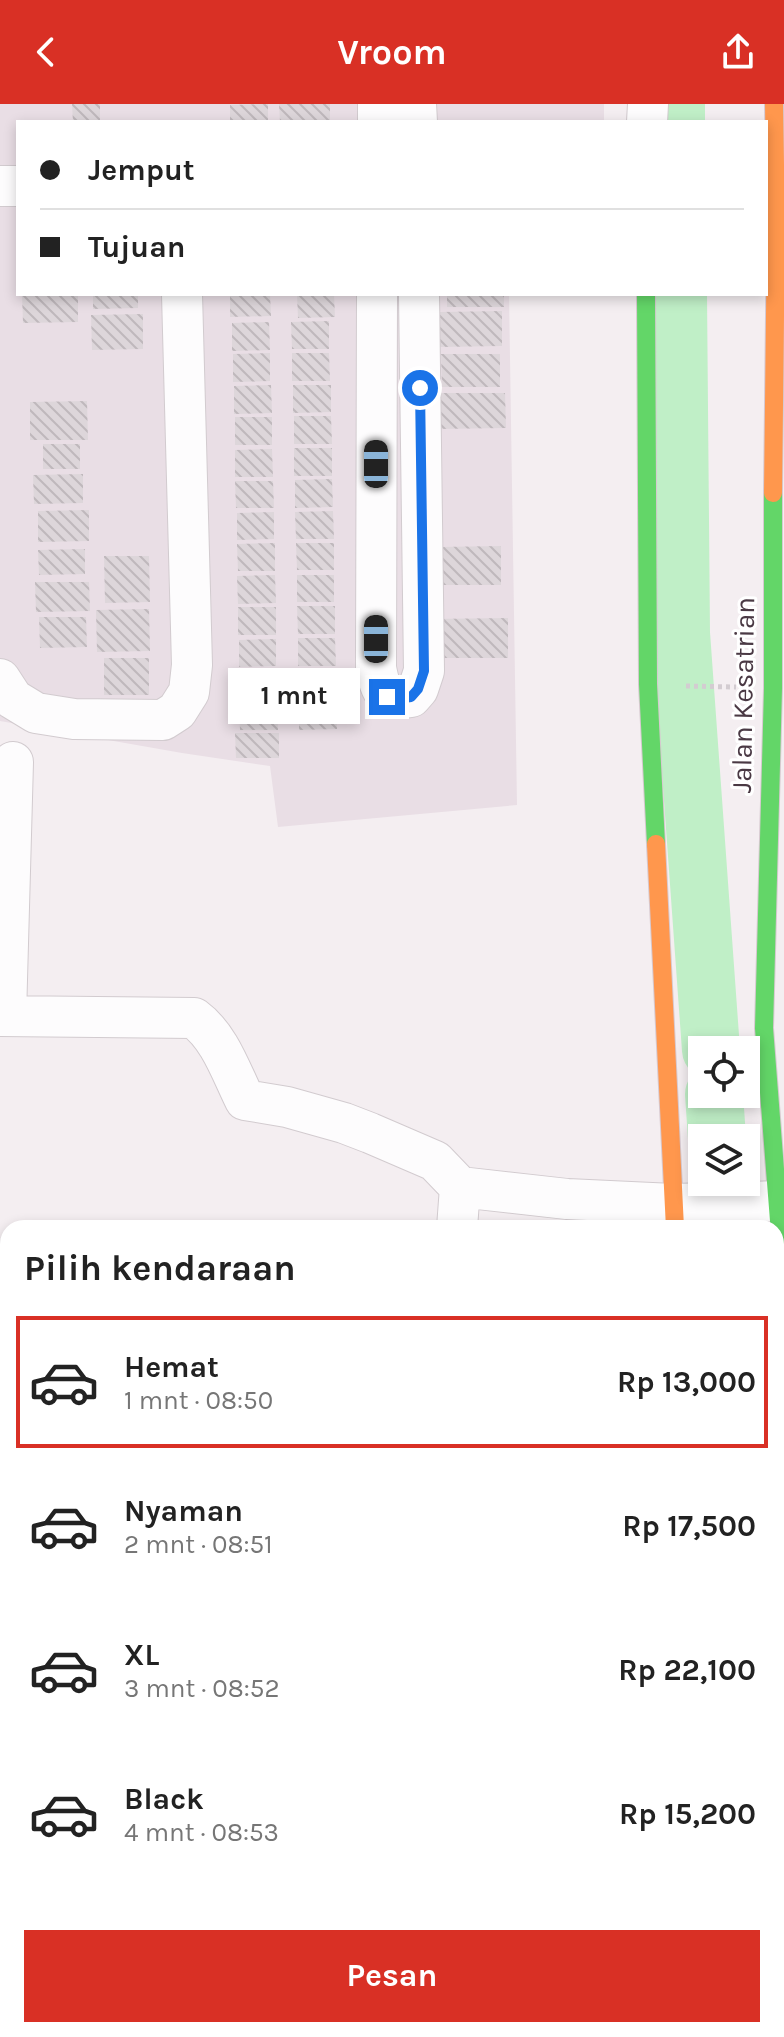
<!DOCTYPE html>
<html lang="id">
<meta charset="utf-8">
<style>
:root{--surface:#fff;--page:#f2f2f2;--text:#222;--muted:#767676;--line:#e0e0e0;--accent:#d93025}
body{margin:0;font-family:Karla,sans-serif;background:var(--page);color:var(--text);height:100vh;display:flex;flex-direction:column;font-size:30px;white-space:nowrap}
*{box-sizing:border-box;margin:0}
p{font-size:26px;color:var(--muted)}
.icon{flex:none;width:44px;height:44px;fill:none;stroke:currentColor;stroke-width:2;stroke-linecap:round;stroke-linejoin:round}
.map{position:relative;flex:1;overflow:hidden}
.drawer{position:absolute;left:0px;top:1116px;width:784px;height:818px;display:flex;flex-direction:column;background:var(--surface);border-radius:24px 24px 0 0;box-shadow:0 4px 12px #0003}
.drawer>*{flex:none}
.guide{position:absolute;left:16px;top:16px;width:752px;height:176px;border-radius:0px;box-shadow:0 4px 12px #0003;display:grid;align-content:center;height:176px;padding:0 24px;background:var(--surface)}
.fabs{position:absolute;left:688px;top:932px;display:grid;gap:16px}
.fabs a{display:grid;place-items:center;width:72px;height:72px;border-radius:0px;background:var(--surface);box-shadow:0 4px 12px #0003;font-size:40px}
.end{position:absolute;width:36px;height:36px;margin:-18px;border:10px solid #1a73e8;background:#fff;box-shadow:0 0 0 4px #fff}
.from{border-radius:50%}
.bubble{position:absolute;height:56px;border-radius:0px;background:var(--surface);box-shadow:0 4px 12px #0003;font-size:26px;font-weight:700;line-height:56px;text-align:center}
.car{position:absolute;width:24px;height:48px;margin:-24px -12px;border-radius:10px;box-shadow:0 0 6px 2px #0007;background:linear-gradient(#222 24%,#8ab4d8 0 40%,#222 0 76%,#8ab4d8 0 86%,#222 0)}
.guide b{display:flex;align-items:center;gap:28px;height:76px;font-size:30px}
.guide b+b{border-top:2px solid var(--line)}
.guide i{width:20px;height:20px;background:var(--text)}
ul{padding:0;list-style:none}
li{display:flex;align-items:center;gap:24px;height:132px;margin:0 16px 12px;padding:0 8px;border:4px solid transparent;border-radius:0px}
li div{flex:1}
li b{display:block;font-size:30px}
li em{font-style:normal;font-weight:700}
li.on{border-color:var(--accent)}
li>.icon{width:72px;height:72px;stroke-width:1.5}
h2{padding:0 24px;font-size:36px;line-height:96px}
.button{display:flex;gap:16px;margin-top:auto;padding:16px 24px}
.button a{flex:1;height:92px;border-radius:0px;background:var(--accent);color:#fff;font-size:32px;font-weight:700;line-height:92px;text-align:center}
header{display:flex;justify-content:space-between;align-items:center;height:104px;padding:0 24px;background:var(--accent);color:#fff;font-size:36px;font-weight:700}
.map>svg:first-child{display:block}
.residential{fill:#e9dee5}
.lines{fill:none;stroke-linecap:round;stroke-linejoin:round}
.river{stroke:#c0efc7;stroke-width:58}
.building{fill:url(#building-back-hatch)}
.street-casing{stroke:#d2cbcf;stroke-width:42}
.fast-casing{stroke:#d7c9d0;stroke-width:20}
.slow-casing{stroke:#d7c9d0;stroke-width:20}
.path{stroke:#d3ccd1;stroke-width:5;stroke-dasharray:4 4;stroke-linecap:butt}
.street{stroke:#fdfcfd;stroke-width:40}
.fast{stroke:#63d668;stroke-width:18}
.slow{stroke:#ff974d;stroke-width:18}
.route{stroke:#1a73e8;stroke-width:10}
.labels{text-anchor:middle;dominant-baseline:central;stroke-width:6;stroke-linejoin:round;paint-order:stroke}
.street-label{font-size:28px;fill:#4a3944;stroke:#fff}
</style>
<header><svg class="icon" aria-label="back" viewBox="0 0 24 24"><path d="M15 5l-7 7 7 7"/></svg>Vroom<svg class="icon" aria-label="share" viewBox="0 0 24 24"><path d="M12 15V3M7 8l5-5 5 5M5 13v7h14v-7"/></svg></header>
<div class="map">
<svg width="784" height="1933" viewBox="0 0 784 1933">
<defs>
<pattern id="building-back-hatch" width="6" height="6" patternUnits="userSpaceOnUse" patternTransform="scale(2)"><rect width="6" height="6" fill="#ddd6da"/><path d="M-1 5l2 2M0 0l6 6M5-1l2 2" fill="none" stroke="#bfb8bc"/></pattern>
</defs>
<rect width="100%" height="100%" fill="#f4eef1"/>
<!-- residential -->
<path class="residential" d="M0,0H604V18H18V190H509L517,701L278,723L270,662L182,649L0,617Z
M8,1239V1926H771L773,1933H0V1240Z"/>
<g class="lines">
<!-- river -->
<path class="river" d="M676,0V18
M678,190L681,529L711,946
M714,990L717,1034
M720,1078L723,1124
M776,1897L784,1929"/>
</g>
<!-- building -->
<path class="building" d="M72,0H100V18H73Z
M268,0V18H230V1Z
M279,0H330V18H280Z
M22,190H78V218L23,219Z
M93,190H138V204L93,205Z
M230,190H270L271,212L230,213Z
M297,190H334L335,213L298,214Z
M447,190H504V203H447Z
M502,207V242L439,243L438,208Z
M143,210V245L92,246L91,211Z
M329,217V245H292L291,218Z
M269,218L270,246L232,247V219Z
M270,249V277L233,278V250Z
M292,249H329L330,277H292Z
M441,250H500V283H442Z
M271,281L272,309L234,310V282Z
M293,281H331V308L293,309Z
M436,289H505L506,324L437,325Z
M87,297L88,336H30V298Z
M294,312H331L332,340H294Z
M235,313H272V341H235Z
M43,340H80V365H43Z
M294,344H332V372H294Z
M272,345L273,373H235V346Z
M83,370V399L34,400L33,371Z
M332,375L333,403L295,404V376Z
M235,377H273L274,404H236Z
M89,406V437L38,438V407Z
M333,407L334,435H296L295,408Z
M274,408V435L237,436V409Z
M275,439V467H238L237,440Z
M296,439H334V466H297Z
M501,442V481H439V443Z
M85,445V470L39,471L38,446Z
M104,452H149L150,498L105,499Z
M275,471L276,499L238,500L237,472Z
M297,471H334V498H297Z
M35,478H89L90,507L36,508Z
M297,502H335V530H298Z
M238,503H276V531H238Z
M149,505L150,547L97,548L96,506Z
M39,513H86L87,543L40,544Z
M508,514V554H432L431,515Z
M298,534H335L336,562H298Z
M276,535V562L239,563V536Z
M104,554H149V591H104Z
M335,566L336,594H298V567Z
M276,567V595H239V568Z
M277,598L278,626H240L239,599Z
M299,598H336L337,625L299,626Z
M235,629H279V654H236Z
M32,1926L77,1928V1933H31Z
M232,1926H275V1933H231Z
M300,1926H340V1933H300Z
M539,1926H595V1933H539Z
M107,1929L130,1931V1933H106Z"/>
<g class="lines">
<defs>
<path id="street" d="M416,0L417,18
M378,18V0
M647,18L648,0
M0,82H18
M377,190L376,564C381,589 384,597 411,593L418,585L424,567L419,190
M0,575L13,595L36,609L74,615L163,616L177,607L189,588L192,561L182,190
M0,912L194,914C220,933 231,968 245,996L287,1003L344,1019L370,1029L435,1057L460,1083L567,1095L673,1100L784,1097
M6,912L13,658
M457,1124L460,1083
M0,1265L8,1264
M776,1667H784
M0,1695L8,1696
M776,1704L784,1703
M0,1738H8
M509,1926V1933
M699,1926V1933
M10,1933L11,1926
M191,1933V1926
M383,1933V1926"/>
<path id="fast" d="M646,190L648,580L656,740
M773,389V584L764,924L784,1181"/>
<path id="slow" d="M773,389L776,123L774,0
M656,740L675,1124"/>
</defs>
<!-- street casing -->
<use href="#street" class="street-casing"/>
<!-- fast casing -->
<use href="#fast" class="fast-casing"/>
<!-- slow casing -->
<use href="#slow" class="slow-casing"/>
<!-- path -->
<path class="path" d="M686,582L736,583"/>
<!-- street -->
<use href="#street" class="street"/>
<!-- fast -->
<use href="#fast" class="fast"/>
<!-- slow -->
<use href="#slow" class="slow"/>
</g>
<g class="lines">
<!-- route -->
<path class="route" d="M387,593L397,595L411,593L418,585L424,567L420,284"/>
</g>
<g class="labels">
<!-- street labels -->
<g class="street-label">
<text transform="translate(743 591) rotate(-89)">Jalan Kesatrian</text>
</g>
</g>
</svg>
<div class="fabs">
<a><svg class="icon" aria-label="locate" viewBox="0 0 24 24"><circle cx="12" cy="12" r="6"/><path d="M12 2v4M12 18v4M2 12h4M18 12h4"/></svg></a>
<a><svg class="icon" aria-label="layers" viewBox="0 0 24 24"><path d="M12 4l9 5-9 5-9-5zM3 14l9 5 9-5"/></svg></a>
</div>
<i class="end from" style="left:420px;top:284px"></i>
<i class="end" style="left:387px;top:593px"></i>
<div class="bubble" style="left:228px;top:564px;width:132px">1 mnt</div>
<i class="car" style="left:376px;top:360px;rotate:0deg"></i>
<i class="car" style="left:376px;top:535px;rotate:0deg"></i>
<div class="guide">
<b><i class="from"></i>Jemput</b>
<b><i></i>Tujuan</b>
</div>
<section class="drawer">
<h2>Pilih kendaraan</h2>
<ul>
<li class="on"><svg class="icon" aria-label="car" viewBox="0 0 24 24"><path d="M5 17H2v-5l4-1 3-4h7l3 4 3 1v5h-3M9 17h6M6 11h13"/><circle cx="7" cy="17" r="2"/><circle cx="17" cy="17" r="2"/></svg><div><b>Hemat</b><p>1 mnt · 08:50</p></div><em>Rp 13,000</em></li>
<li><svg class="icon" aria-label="car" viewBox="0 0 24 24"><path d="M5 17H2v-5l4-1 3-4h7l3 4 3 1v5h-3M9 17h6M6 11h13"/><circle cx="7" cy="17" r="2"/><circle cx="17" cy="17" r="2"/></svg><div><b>Nyaman</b><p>2 mnt · 08:51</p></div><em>Rp 17,500</em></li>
<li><svg class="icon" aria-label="car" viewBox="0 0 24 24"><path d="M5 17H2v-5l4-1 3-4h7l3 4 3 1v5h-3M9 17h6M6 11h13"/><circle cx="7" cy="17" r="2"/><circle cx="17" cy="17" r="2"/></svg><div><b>XL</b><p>3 mnt · 08:52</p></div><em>Rp 22,100</em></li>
<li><svg class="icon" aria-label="car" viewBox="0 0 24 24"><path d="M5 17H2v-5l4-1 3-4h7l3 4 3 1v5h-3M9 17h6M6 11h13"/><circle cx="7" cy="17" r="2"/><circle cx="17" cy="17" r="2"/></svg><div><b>Black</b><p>4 mnt · 08:53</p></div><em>Rp 15,200</em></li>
</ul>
<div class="button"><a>Pesan</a></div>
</section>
</div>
